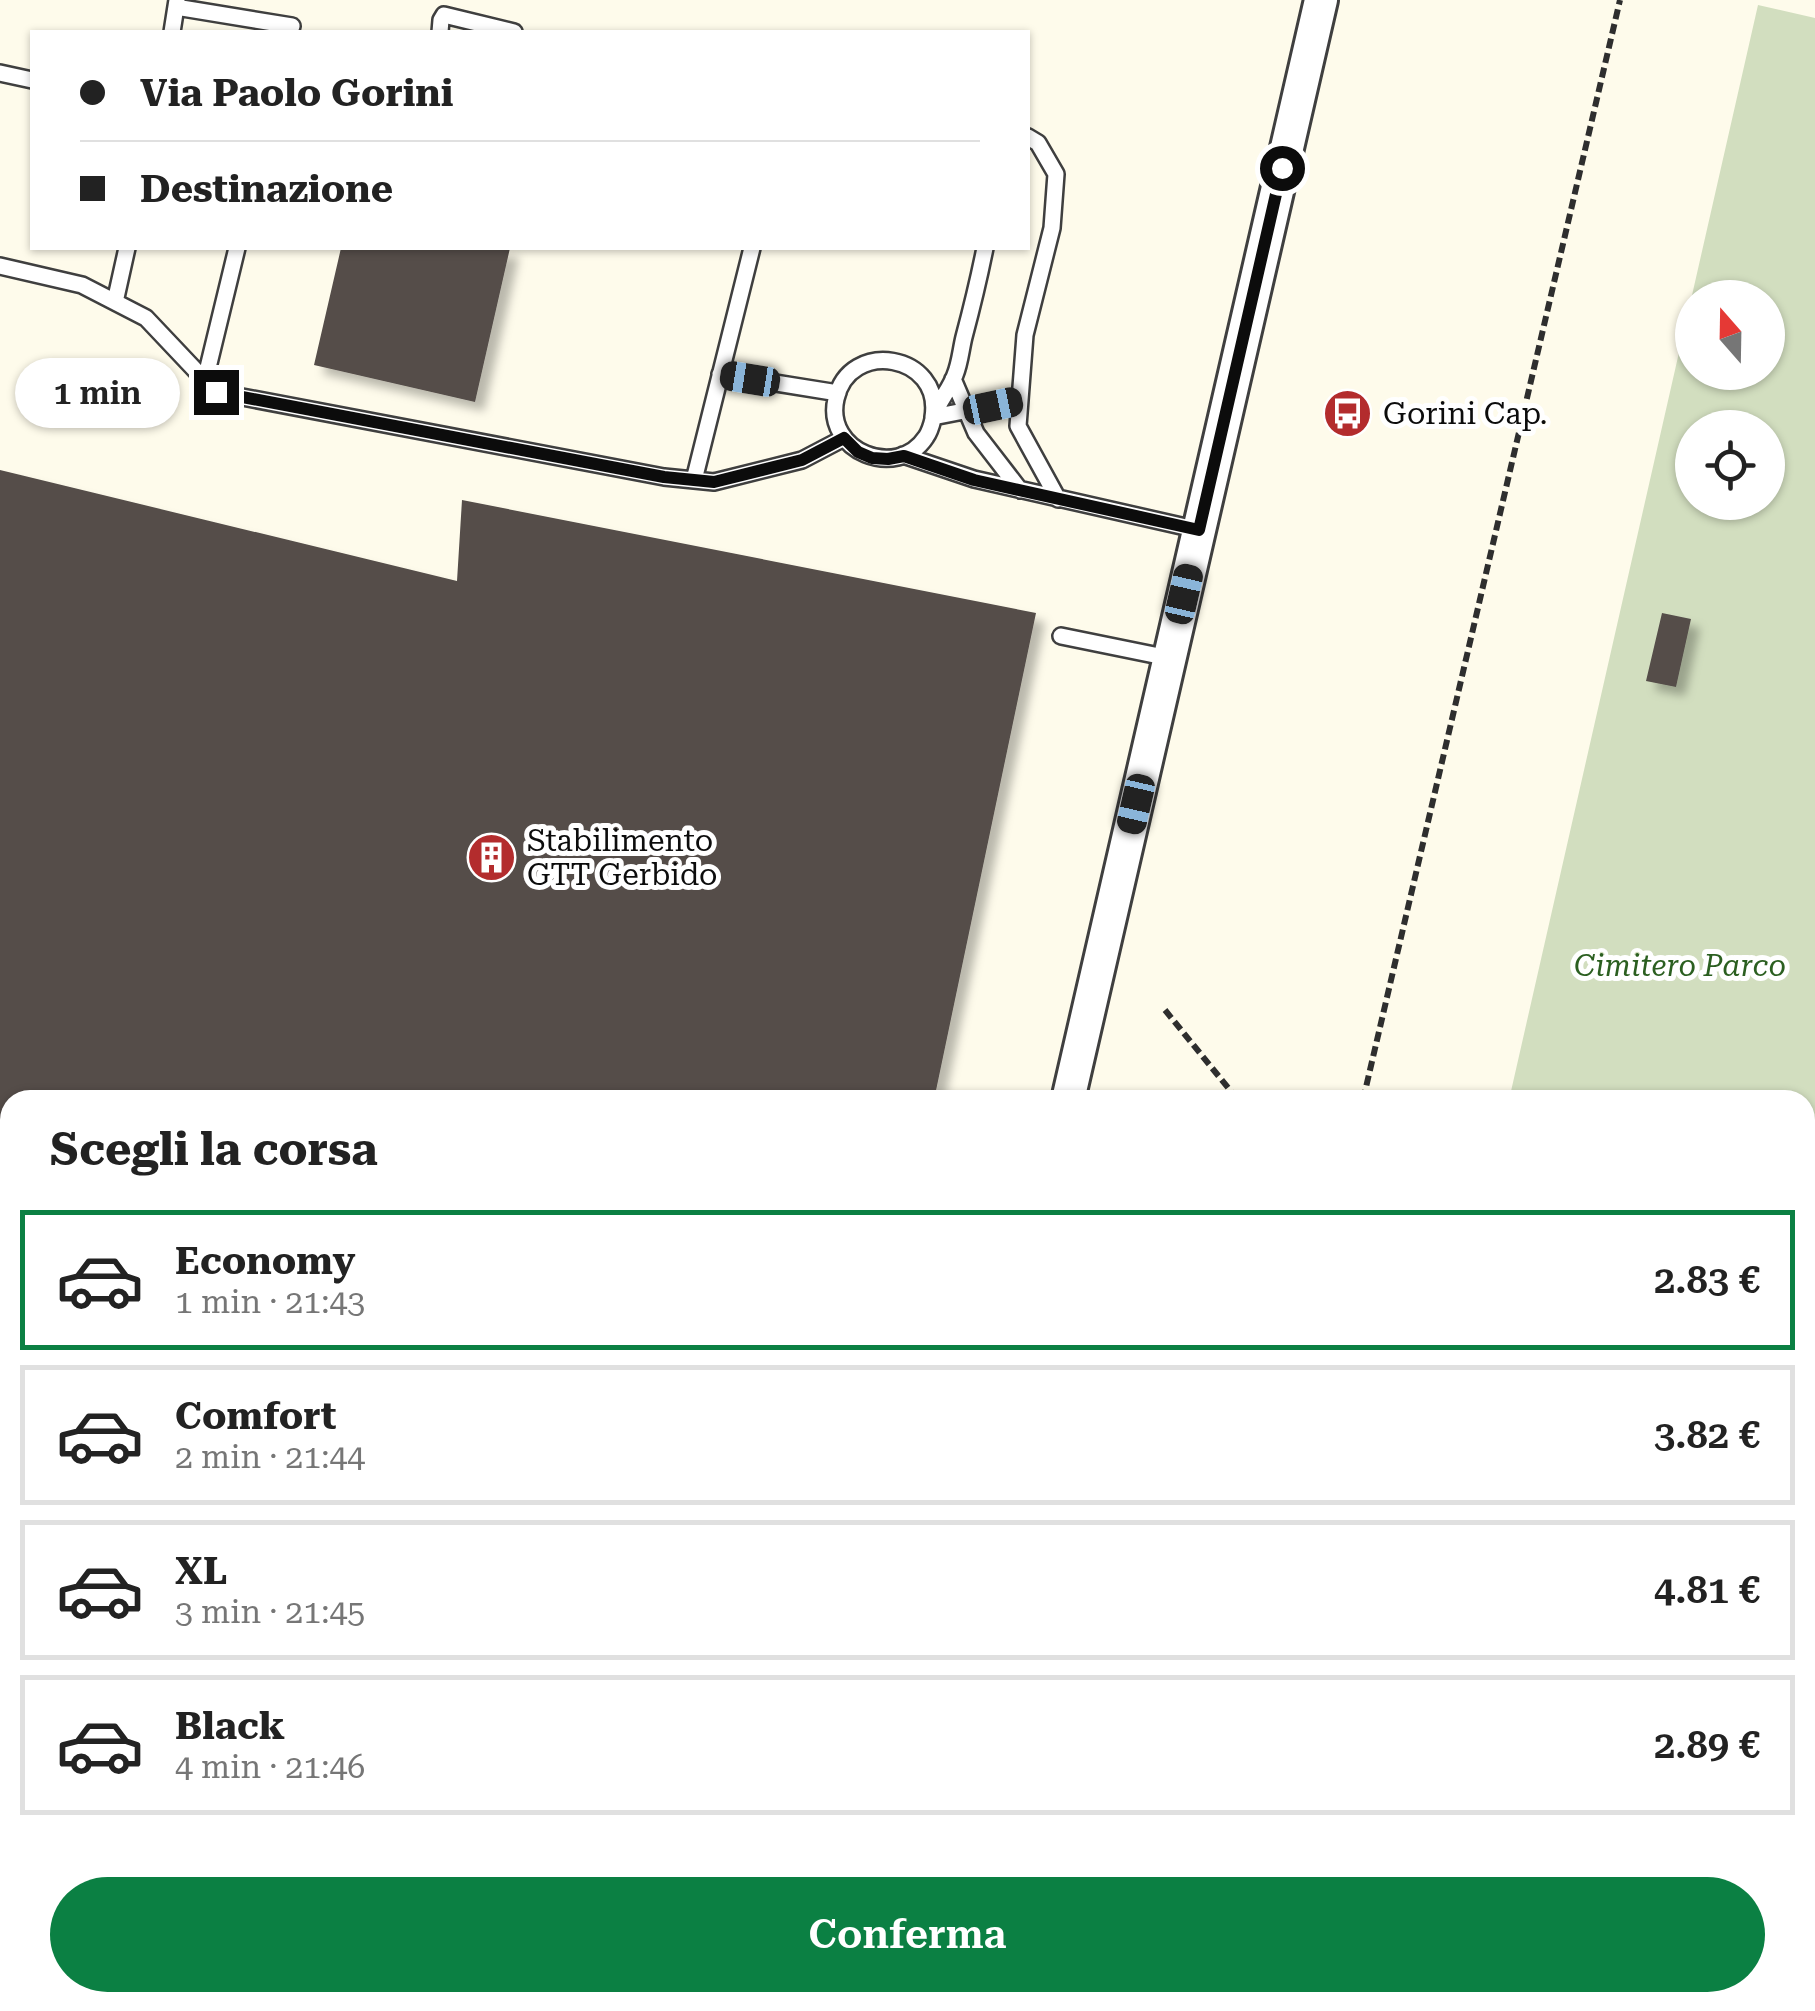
<!DOCTYPE html>
<html lang="it">
<meta charset="utf-8">
<style>
:root{--surface:#fff;--page:#f6f6f6;--text:#222;--muted:#767676;--line:#e0e0e0;--accent:#0b8043}
body{margin:0;font-family:"Roboto Serif",serif;background:var(--page);color:var(--text);height:100vh;display:flex;flex-direction:column;font-size:38px;white-space:nowrap}
*{box-sizing:border-box;margin:0}
p{font-size:32px;color:var(--muted)}
.icon{flex:none;width:55px;height:55px;fill:none;stroke:currentColor;stroke-width:2;stroke-linecap:round;stroke-linejoin:round}
.map{position:relative;flex:1;overflow:hidden}
.drawer{position:absolute;left:0px;top:1090px;width:1815px;height:922px;display:flex;flex-direction:column;background:var(--surface);border-radius:30px 30px 0 0;box-shadow:0 2px 8px #0004}
.drawer>*{flex:none}
.top-card{position:absolute;left:30px;top:30px;width:1000px;height:220px;border-radius:0px;box-shadow:0 2px 8px #0004;display:grid;align-content:center;height:220px;padding:0 50px;background:var(--surface)}
.needle{width:65px;rotate:340deg}
.controls{position:absolute;left:1675px;top:280px;display:grid;gap:20px}
.controls a{display:grid;place-items:center;width:110px;height:110px;border-radius:50%;background:var(--surface);box-shadow:0 2px 8px #0004;font-size:50px}
.end{position:absolute;width:45px;height:45px;margin:-22px;border:12px solid #0c0c0c;background:#fff;box-shadow:0 0 0 5px #fff}
.from{border-radius:50%}
.bubble{position:absolute;height:70px;border-radius:35px;background:var(--surface);box-shadow:0 2px 8px #0004;font-size:32px;font-weight:600;line-height:70px;text-align:center}
.car{position:absolute;width:30px;height:60px;margin:-30px -15px;border-radius:12px;box-shadow:0 0 8px 2px #0007;background:linear-gradient(#222 24%,#8ab4d8 0 40%,#222 0 76%,#8ab4d8 0 86%,#222 0)}
.top-card b{display:flex;align-items:center;gap:35px;height:95px;font-size:38px}
.top-card b+b{border-top:2px solid var(--line)}
.top-card i{width:25px;height:25px;background:var(--text)}
ul{padding:0;list-style:none}
li{display:flex;align-items:center;gap:30px;height:140px;margin:0 20px 15px;padding:0 30px;border:5px solid var(--line);border-radius:0px}
li div{flex:1}
li b{display:block;font-size:38px}
li em{font-style:normal;font-weight:600}
li.selected{border-color:var(--accent)}
li>.icon{width:90px;height:90px;stroke-width:1.5}
h2{padding:0 50px;font-size:45px;line-height:120px}
.button{display:flex;gap:20px;margin-top:auto;padding:20px 50px}
.button a{flex:1;height:115px;border-radius:60px;background:var(--accent);color:#fff;font-size:40px;font-weight:600;line-height:115px;text-align:center}
.map>svg:first-child{display:block}
.cemetery{fill:#d2debf;fill-rule:evenodd}
.building{fill:#544d49;filter:url(#shadow)}
.lines{fill:none;stroke-linecap:round;stroke-linejoin:round}
.service-casing{stroke:#3f3f3f;stroke-width:20}
.minor-casing{stroke:#3f3f3f;stroke-width:38}
.path{stroke:#2e2e2e;stroke-width:6;stroke-dasharray:10 5;stroke-linecap:butt}
.service{stroke:#fff;stroke-width:15}
.minor{stroke:#fff;stroke-width:32}
.route{stroke:#0c0c0c;stroke-width:12}
.labels{text-anchor:middle;dominant-baseline:central;stroke-width:10;stroke-linejoin:round;paint-order:stroke}
.poi-label{font-size:30px;fill:#0c0c0c;stroke:#fff;text-anchor:start}
.park-label{font-size:30px;font-style:italic;fill:#2b5f20;stroke:#fff}
</style>
<div class="map">
<svg width="1815" height="2011" viewBox="0 0 1815 2011">
<defs>
<filter id="shadow"><feDropShadow dx="9" dy="9" stdDeviation="5" flood-color="#0004"/></filter>
</defs>
<rect width="100%" height="100%" fill="#fefbeb"/>
<!-- cemetery -->
<path class="cemetery" d="M1758,5L1815,18V2011H1302L1304,2002H1805V1100H1509ZM1692,298H1768V372H1692ZM1692,428H1768V502H1692Z"/>
<!-- building -->
<path class="building" d="M341,248H510L475,402L314,365Z
M0,470L457,581L462,500L1036,613L934,1100H10V1184L0,1182Z
M1662,613L1691,619L1676,687L1646,681Z"/>
<g class="lines">
<defs>
<path id="service" d="M176,7L292,26L290,32
M172,32L177,0
M440,32L441,20L444,15L514,32
M0,73L32,80
M1028,137L1038,143L1056,174L1052,228L1025,335L1018,426L1058,499
M0,266L82,285L146,318L216,392L664,477L714,482L802,460L844,438
M115,302L127,248
M720,374L838,393
M953,379L976,433L1020,490
M205,380L237,248
M933,417C943,354 849,338 836,399C824,451 897,481 926,437C931,430 932,423 934,415C939,401 950,389 955,375C960,363 961,349 964,337C972,307 979,278 985,248
M933,417L1020,400
M903,455L974,479L1199,530
M694,480L752,248
M1061,636L1169,658"/>
<path id="minor" d="M1068,1100L1321,0
M775,2011L777,2002
M887,2011L889,2002"/>
</defs>
<!-- service casing -->
<use href="#service" class="service-casing"/>
<!-- minor casing -->
<use href="#minor" class="minor-casing"/>
<!-- path -->
<path class="path" d="M1165,1010L1238,1100
M1363,1100L1620,0
M1108,2011L1111,2002"/>
<!-- service -->
<use href="#service" class="service"/>
<!-- minor -->
<use href="#minor" class="minor"/>
</g>
<g class="lines">
<!-- route -->
<path class="route" d="M216,392L664,477L714,482L802,460L844,438L858,452L872,458L888,459L904,456L974,480L1199,530L1282,168"/>
</g>
<!-- icons -->
<defs>
<symbol id="bus-disc" viewBox="-11 -11 22 22"><circle r="9.5" fill="#b32c2d" stroke="#fff"/><path d="M-5-6H5V4H4V6H2V4H-2V6H-4V4H-5ZM-3.5-4V0h7V-4ZM-3.5 1.2v1.5H-2V1.2ZM2 1.2v1.5H3.5V1.2Z" fill="#fff"/></symbol>
<symbol id="building-disc" viewBox="-11 -11 22 22"><circle r="9.5" fill="#b32c2d" stroke="#fff"/><path d="M-4-6H4V6H1V3H-1V6H-4ZM-2.5-4.3h1.7v1.8h-1.7ZM.8-4.3h1.7v1.8H.8ZM-2.5-1h1.7V.8h-1.7ZM.8-1h1.7V.8H.8Z" fill="#fff"/></symbol>
</defs>
<g fill-rule="evenodd">
<use href="#bus-disc" x="1320" y="386" width="55" height="55"/>
<use href="#building-disc" x="464" y="830" width="55" height="55"/>
</g>
<g class="labels">
<!-- poi labels -->
<g class="poi-label">
<text x="1383" y="413">Gorini Cap.</text>
<text x="527" y="840">Stabilimento<tspan x="527" dy="34">GTT Gerbido</tspan></text>
</g>
<!-- park labels -->
<g class="park-label">
<text x="1680" y="965">Cimitero Parco</text>
</g>
</g>
</svg>
<div class="controls">
<a><svg class="needle" viewBox="-14 -14 28 28"><path d="M0-13l5 13h-10z" fill="#e53935"/><path d="M0 13l5-13h-10z" fill="#767676"/></svg></a>
<a><svg class="icon" aria-label="locate" viewBox="0 0 24 24"><circle cx="12" cy="12" r="6"/><path d="M12 2v4M12 18v4M2 12h4M18 12h4"/></svg></a>
</div>
<i class="end from" style="left:1282px;top:168px"></i>
<i class="end" style="left:216px;top:392px"></i>
<div class="bubble" style="left:15px;top:358px;width:165px">1 min</div>
<i class="car" style="left:750px;top:379px;rotate:279deg"></i>
<i class="car" style="left:993px;top:406px;rotate:78deg"></i>
<i class="car" style="left:1184px;top:594px;rotate:13deg"></i>
<i class="car" style="left:1136px;top:804px;rotate:193deg"></i>
<div class="top-card">
<b><i class="from"></i>Via Paolo Gorini</b>
<b><i></i>Destinazione</b>
</div>
<section class="drawer">
<h2>Scegli la corsa</h2>
<ul>
<li class="selected"><svg class="icon" aria-label="car" viewBox="0 0 24 24"><path d="M5 17H2v-5l4-1 3-4h7l3 4 3 1v5h-3M9 17h6M6 11h13"/><circle cx="7" cy="17" r="2"/><circle cx="17" cy="17" r="2"/></svg><div><b>Economy</b><p>1 min · 21:43</p></div><em>2.83 €</em></li>
<li><svg class="icon" aria-label="car" viewBox="0 0 24 24"><path d="M5 17H2v-5l4-1 3-4h7l3 4 3 1v5h-3M9 17h6M6 11h13"/><circle cx="7" cy="17" r="2"/><circle cx="17" cy="17" r="2"/></svg><div><b>Comfort</b><p>2 min · 21:44</p></div><em>3.82 €</em></li>
<li><svg class="icon" aria-label="car" viewBox="0 0 24 24"><path d="M5 17H2v-5l4-1 3-4h7l3 4 3 1v5h-3M9 17h6M6 11h13"/><circle cx="7" cy="17" r="2"/><circle cx="17" cy="17" r="2"/></svg><div><b>XL</b><p>3 min · 21:45</p></div><em>4.81 €</em></li>
<li><svg class="icon" aria-label="car" viewBox="0 0 24 24"><path d="M5 17H2v-5l4-1 3-4h7l3 4 3 1v5h-3M9 17h6M6 11h13"/><circle cx="7" cy="17" r="2"/><circle cx="17" cy="17" r="2"/></svg><div><b>Black</b><p>4 min · 21:46</p></div><em>2.89 €</em></li>
</ul>
<div class="button"><a>Conferma</a></div>
</section>
</div>
